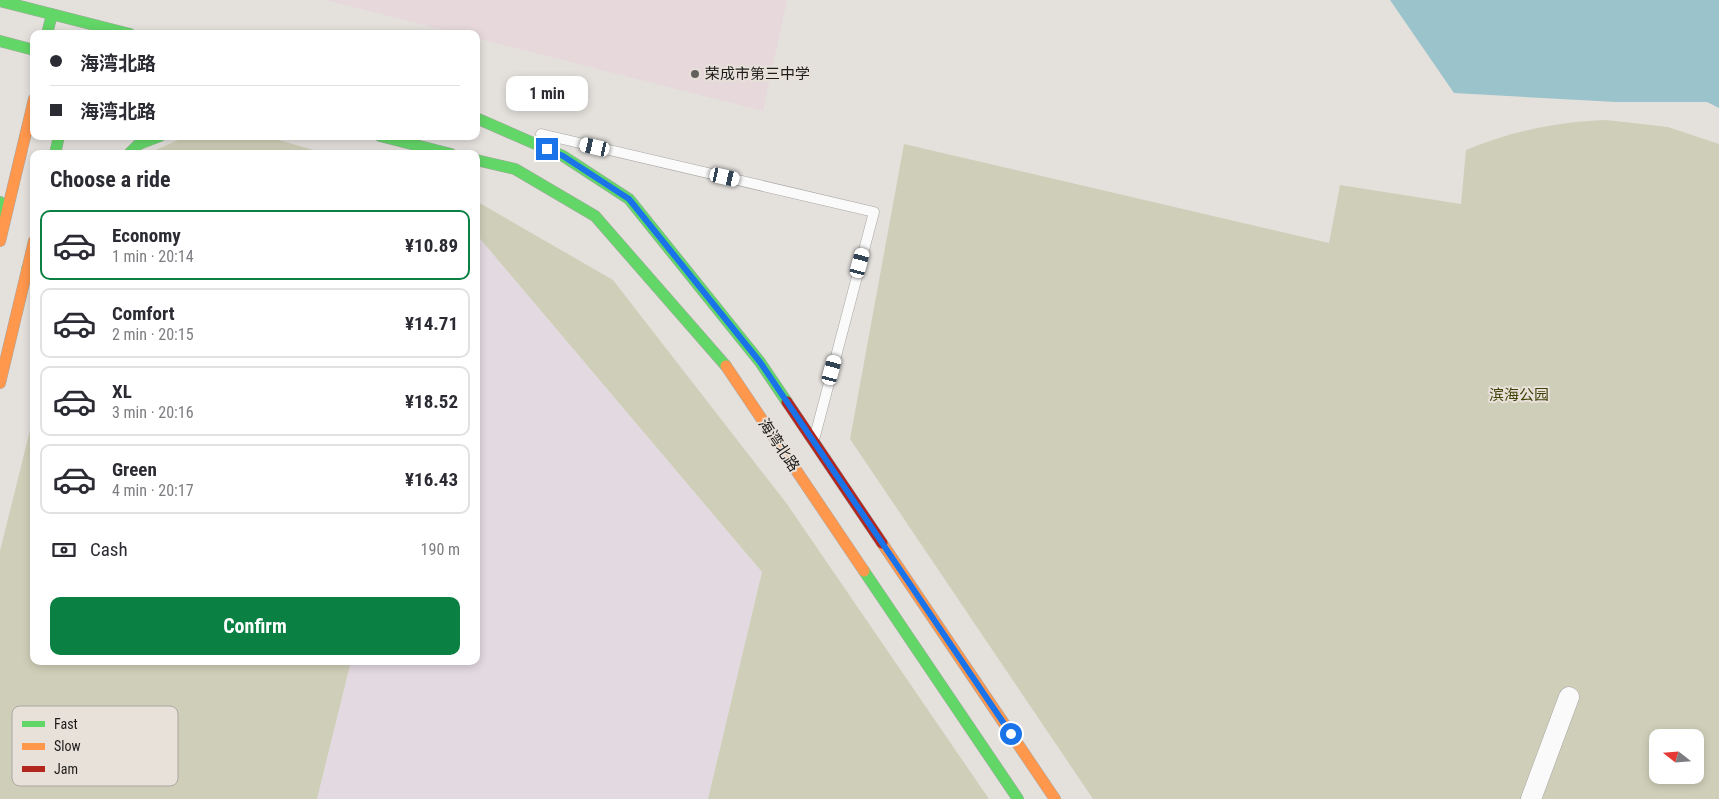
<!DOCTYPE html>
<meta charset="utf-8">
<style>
:root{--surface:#fff;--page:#f2f2f3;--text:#2b2b33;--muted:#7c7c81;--line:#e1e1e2;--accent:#0b8043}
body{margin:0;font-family:"Roboto Condensed","Noto Sans SC",sans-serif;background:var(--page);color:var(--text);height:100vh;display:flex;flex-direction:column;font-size:19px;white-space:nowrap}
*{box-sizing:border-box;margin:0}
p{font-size:16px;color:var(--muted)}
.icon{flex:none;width:28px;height:28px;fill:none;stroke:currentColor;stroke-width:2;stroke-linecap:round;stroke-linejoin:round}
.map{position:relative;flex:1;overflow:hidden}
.drawer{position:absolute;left:30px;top:150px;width:450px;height:515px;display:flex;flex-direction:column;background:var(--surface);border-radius:10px;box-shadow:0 2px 8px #0003}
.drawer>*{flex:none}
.banner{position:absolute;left:30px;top:30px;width:450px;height:110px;border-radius:10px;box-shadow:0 2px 8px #0003;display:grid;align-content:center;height:110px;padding:0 20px;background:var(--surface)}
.needle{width:32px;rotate:287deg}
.controls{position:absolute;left:1649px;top:729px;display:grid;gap:10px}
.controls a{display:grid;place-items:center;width:55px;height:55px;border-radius:10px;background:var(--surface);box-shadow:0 2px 8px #0003;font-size:25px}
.end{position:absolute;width:22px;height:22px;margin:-11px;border:6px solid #1a73e8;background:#fff;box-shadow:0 0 0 2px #fff}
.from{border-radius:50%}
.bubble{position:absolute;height:35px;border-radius:10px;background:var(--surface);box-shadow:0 2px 8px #0003;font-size:16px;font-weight:700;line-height:35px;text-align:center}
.car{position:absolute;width:15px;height:30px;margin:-15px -8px;border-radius:6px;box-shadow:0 0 4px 1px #0007;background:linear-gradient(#fff 24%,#345 0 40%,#fff 0 76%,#345 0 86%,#fff 0)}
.banner b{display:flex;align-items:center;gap:18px;height:48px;font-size:19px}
.banner b+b{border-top:1px solid var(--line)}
.banner i{width:12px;height:12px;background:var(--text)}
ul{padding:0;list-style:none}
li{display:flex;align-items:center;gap:15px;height:70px;margin:0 10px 8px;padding:0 10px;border:2px solid var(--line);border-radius:10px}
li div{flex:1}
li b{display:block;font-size:19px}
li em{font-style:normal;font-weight:700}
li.current{border-color:var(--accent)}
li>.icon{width:45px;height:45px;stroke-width:1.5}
h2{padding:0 20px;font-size:22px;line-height:60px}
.pay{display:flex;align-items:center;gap:12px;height:55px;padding:0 20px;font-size:19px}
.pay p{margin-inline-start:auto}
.primary-button{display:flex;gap:10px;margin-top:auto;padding:10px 20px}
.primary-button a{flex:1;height:58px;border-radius:10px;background:var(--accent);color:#fff;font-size:20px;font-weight:700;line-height:58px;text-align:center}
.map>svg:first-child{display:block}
.commercial{fill:#e3d9e1}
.education{fill:#e7d8dc}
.green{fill:#cfcfb9;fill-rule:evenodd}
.water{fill:#9ac3cb}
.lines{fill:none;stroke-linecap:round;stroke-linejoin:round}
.lane-casing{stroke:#a8a6a3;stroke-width:11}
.street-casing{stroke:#a8a6a3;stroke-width:21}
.fast-casing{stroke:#a8a6a3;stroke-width:12}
.slow-casing{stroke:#a8a6a3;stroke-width:12}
.jam-casing{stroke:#a8a6a3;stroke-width:12}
.lane{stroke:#fbfafa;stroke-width:10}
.street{stroke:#fbfafa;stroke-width:20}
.fast{stroke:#63d668;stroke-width:11}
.slow{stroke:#ff974d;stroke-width:11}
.jam{stroke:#b3261e;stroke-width:11}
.route{stroke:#1a73e8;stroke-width:6}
.poi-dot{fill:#63615e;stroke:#e7e1da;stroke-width:2}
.labels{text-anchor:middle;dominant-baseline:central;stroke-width:4;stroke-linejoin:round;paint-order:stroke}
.poi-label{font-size:15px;fill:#1e1c19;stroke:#e7e1da;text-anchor:start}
.park-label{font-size:15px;fill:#414208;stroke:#e7e1da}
.street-label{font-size:15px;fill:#1e1c19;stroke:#e7e1da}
.key{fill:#e7e1da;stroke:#aba6a0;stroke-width:1}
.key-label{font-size:14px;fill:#1e1c19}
</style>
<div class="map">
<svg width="1719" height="799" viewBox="0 0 1719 799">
<rect width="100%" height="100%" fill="#e4e1dd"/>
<!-- commercial -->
<path class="commercial" d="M476,234L762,572L708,799H317L351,661H476Z"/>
<!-- education -->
<path class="education" d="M326,0H787L763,111L476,38V34H459Z"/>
<!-- green -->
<path class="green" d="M1606,120L1668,127L1719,144V799H1093L850,439L904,144L1329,243L1340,185L1461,204L1466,150C1512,131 1556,122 1606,120ZM1658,738H1695V775H1658Z
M187,136H265L327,154H147Z
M476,201L613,280L787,504L989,799H708L762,572L476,234Z
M34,414V661H351L317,799H0V551Z"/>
<!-- water -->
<path class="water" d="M1390,0H1719V108L1707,102H1616L1454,93Z"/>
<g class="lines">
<defs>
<path id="lane" d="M541,134L874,212L815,436"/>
<path id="street" d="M1531,799L1569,697"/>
<path id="fast" d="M0,1L130,34
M47,34L52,14
M0,41L34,50
M476,118L563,156L629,199L760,362L787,402
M380,136L451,154
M55,154L59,136
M129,154L139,144L160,136
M476,160L515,169L595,216L726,366
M0,202L3,226
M27,269L34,260
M864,571L1018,799"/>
<path id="slow" d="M0,241L34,99
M726,366L864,571
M0,383L34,241
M882,543L1055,799"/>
<path id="jam" d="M787,402L882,543"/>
</defs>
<!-- lane casing -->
<use href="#lane" class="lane-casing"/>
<!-- street casing -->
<use href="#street" class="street-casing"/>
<!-- fast casing -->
<use href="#fast" class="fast-casing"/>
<!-- slow casing -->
<use href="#slow" class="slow-casing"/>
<!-- jam casing -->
<use href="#jam" class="jam-casing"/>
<!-- lane -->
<use href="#lane" class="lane"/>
<!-- street -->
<use href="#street" class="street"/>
<!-- fast -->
<use href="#fast" class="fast"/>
<!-- slow -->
<use href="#slow" class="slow"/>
<!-- jam -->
<use href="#jam" class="jam"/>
</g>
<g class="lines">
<!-- route -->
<path class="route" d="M547,149L563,156L629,199L760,362L1011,734"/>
</g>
<!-- markers -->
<circle class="poi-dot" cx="695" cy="74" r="5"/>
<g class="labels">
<!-- poi labels -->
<g class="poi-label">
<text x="705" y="74">荣成市第三中学</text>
</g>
<!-- park labels -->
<g class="park-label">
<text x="1519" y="395">滨海公园</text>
</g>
<!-- street labels -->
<g class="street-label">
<text transform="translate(779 445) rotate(56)">海湾北路</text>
</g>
</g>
<!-- legend -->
<rect x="12" y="706" width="166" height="80" rx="8" class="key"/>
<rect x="22" y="721" width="23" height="6" fill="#63d668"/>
<rect x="22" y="743" width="23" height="7" fill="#ff974d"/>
<rect x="22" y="766" width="23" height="6" fill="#b3261e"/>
<g class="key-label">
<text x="54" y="729">Fast</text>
<text x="54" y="751">Slow</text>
<text x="54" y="774">Jam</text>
</g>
</svg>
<div class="controls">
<a><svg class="needle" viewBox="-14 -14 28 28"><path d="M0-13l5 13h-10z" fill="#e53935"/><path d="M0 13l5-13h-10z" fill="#7c7c81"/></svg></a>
</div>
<i class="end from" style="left:1011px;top:734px"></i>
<i class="end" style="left:547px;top:149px"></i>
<div class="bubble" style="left:506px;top:76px;width:82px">1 min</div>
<i class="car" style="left:595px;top:147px;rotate:283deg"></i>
<i class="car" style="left:725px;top:177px;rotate:103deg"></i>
<i class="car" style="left:860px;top:263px;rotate:15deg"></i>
<i class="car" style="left:832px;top:370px;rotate:15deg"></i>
<div class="banner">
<b><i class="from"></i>海湾北路</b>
<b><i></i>海湾北路</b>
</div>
<section class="drawer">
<h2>Choose a ride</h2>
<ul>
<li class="current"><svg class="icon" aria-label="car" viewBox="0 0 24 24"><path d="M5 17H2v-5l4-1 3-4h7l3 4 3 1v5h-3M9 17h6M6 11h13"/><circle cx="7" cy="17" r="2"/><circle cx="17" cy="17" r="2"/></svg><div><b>Economy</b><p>1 min · 20:14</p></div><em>¥10.89</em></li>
<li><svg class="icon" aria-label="car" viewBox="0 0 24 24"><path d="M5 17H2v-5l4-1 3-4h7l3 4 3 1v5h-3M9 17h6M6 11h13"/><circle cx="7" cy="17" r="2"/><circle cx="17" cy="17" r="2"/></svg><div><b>Comfort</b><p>2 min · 20:15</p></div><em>¥14.71</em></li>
<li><svg class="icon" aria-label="car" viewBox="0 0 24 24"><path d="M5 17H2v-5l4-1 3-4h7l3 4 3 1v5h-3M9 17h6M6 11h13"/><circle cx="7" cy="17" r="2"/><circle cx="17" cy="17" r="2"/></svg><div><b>XL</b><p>3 min · 20:16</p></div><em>¥18.52</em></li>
<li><svg class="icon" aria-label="car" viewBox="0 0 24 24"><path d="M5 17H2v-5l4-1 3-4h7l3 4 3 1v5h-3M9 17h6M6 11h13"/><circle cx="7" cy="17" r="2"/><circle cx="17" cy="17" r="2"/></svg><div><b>Green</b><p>4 min · 20:17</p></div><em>¥16.43</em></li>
</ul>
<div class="pay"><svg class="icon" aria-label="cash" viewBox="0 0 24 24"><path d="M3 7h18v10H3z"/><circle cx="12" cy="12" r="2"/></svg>Cash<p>190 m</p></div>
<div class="primary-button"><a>Confirm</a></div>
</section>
</div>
